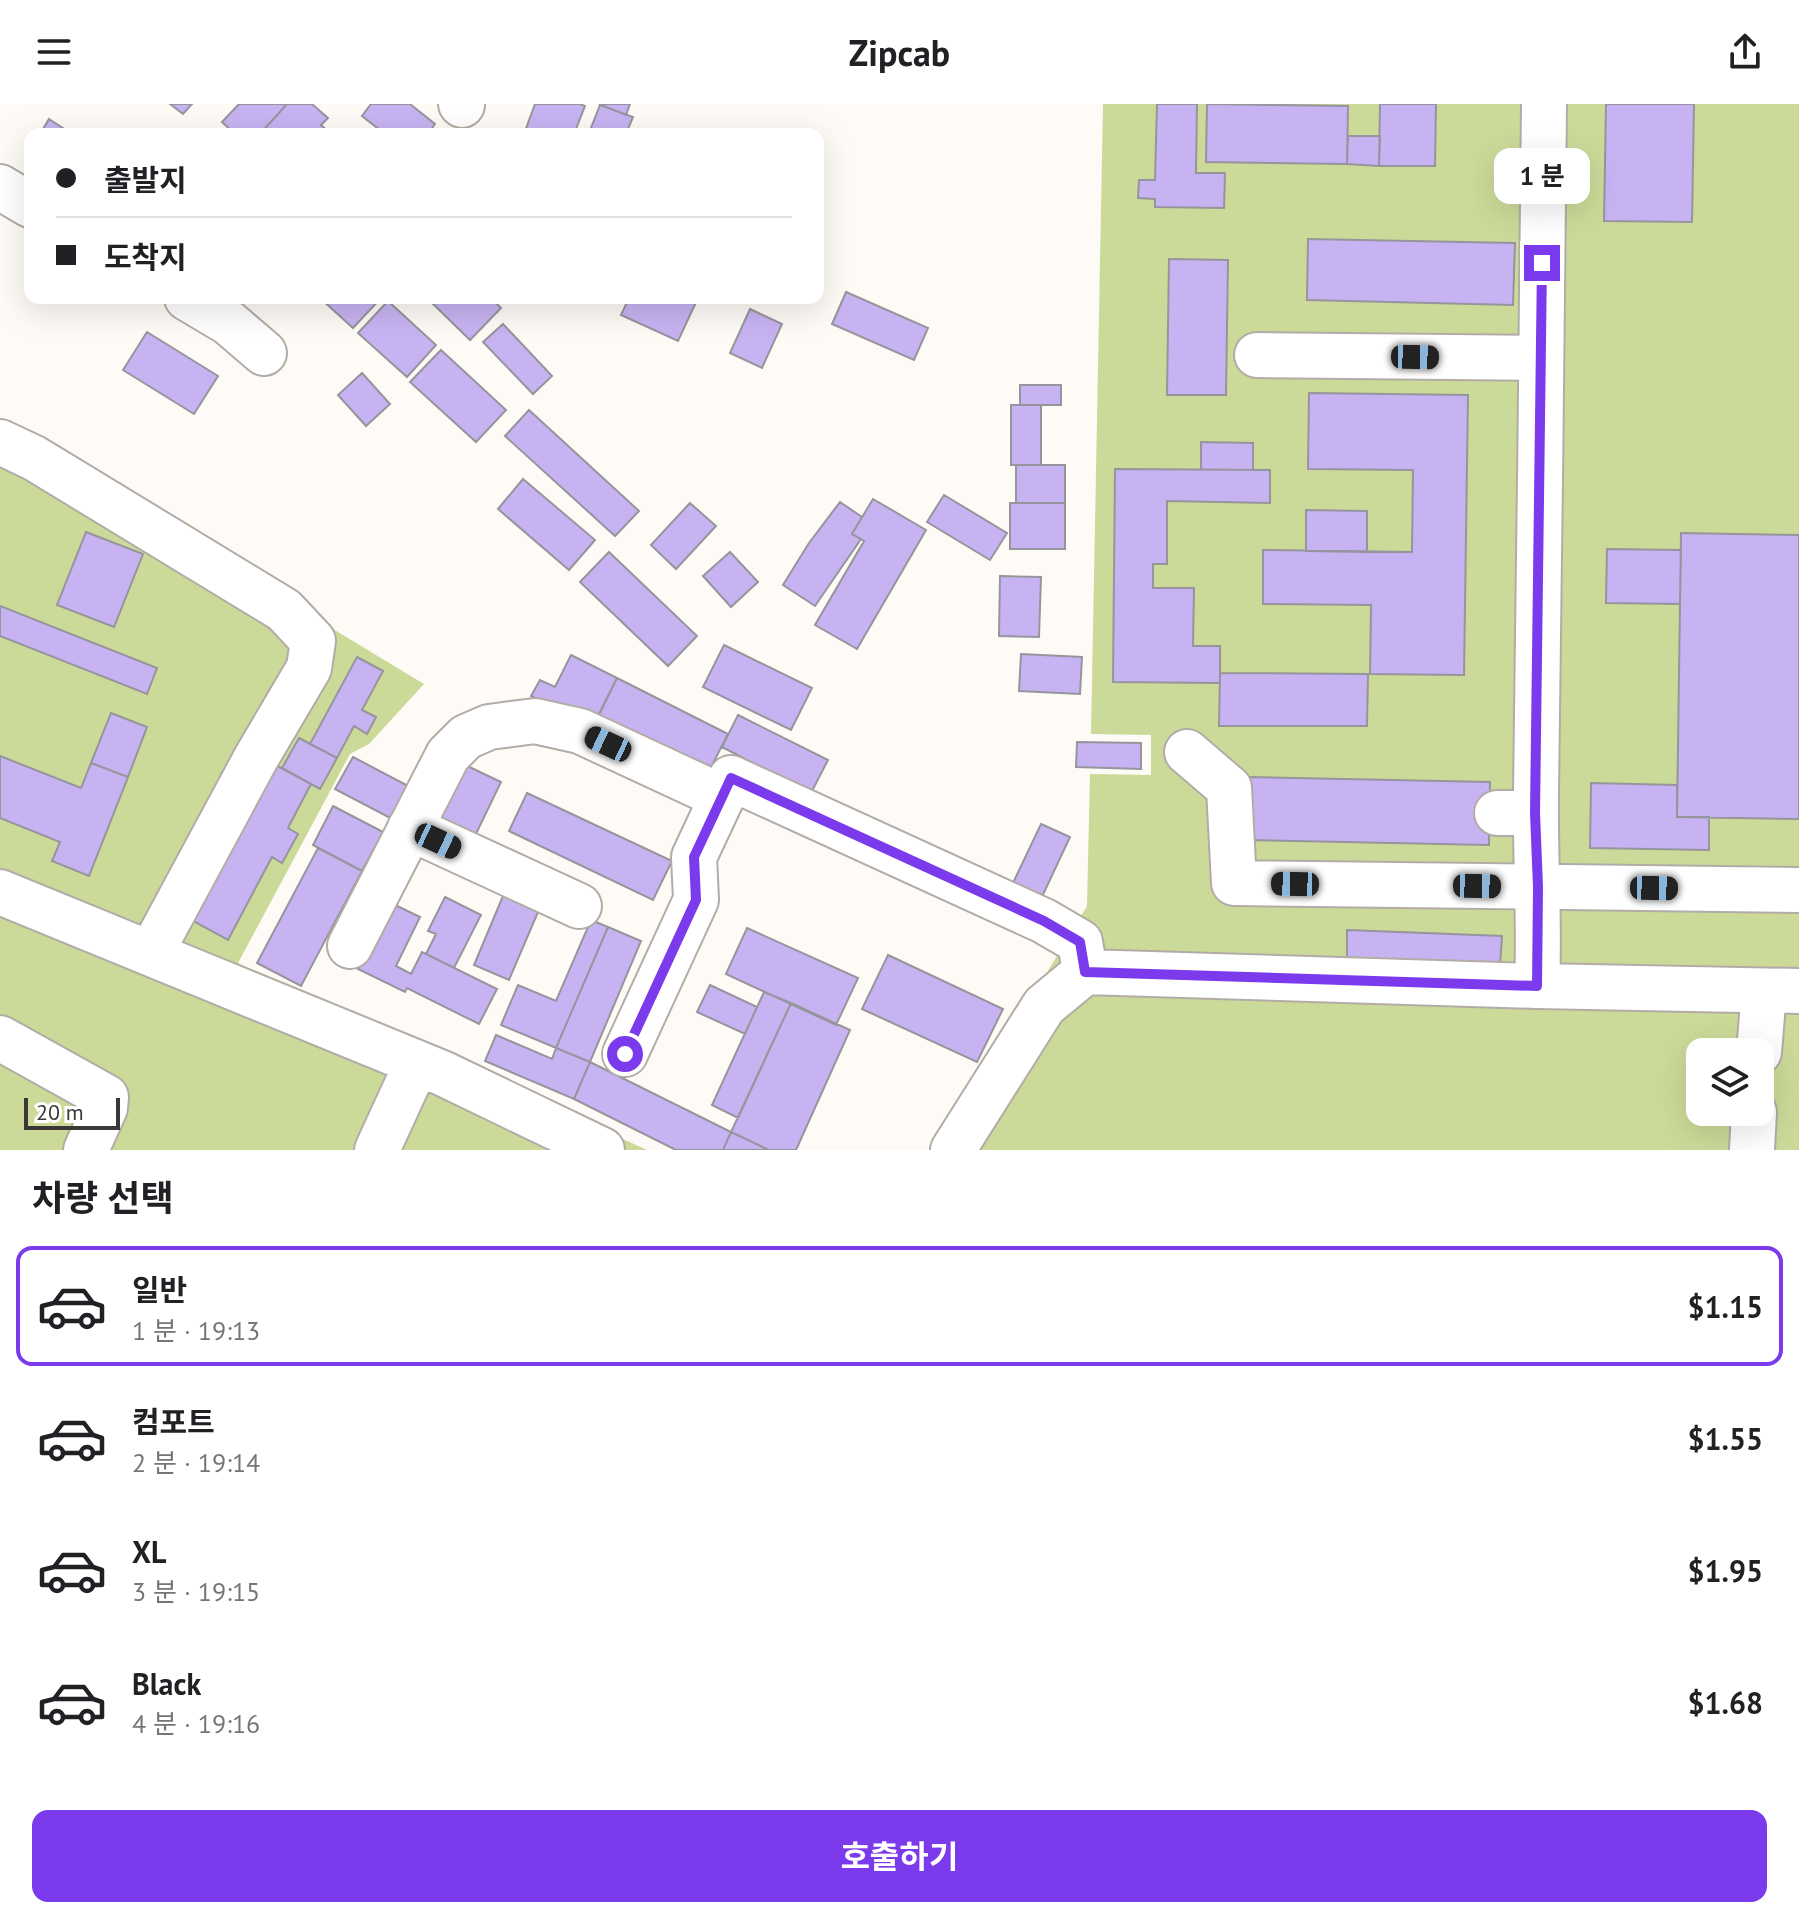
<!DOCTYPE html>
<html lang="ko">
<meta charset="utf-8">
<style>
:root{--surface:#fff;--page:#f2f2f2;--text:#202124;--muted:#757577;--line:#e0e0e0;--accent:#7c3aed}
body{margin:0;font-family:"PT Sans","Noto Sans KR",sans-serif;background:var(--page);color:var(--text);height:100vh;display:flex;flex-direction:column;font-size:30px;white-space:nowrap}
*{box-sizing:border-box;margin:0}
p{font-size:26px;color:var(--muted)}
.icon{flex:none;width:44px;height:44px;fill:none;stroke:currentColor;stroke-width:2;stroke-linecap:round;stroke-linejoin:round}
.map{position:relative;height:1046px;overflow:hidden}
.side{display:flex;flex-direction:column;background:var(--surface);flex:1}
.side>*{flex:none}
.hud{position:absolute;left:24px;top:24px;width:800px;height:176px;border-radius:16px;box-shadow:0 8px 32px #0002;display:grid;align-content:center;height:176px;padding:0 32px;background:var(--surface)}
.controls{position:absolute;left:1686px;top:934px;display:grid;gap:16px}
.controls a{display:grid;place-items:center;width:88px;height:88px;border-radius:16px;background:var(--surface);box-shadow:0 8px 32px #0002;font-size:40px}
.scale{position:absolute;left:24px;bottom:20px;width:96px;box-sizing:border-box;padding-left:8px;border:4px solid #3a3734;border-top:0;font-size:22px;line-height:28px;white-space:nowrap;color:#3a3734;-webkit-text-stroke:6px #fff;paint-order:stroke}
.end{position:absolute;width:36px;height:36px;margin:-18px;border:10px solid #7c3aed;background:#fff;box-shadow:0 0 0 4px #fff}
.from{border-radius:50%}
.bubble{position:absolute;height:56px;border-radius:16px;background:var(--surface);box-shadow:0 8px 32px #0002;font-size:26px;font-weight:700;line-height:56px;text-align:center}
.car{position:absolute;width:24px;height:48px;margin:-24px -12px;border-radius:10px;box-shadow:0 0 6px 2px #0007;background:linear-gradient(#222 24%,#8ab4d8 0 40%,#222 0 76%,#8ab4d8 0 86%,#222 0)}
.hud b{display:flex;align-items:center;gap:28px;height:76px;font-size:30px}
.hud b+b{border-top:2px solid var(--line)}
.hud i{width:20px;height:20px;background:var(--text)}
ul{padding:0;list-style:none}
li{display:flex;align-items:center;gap:24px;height:120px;margin:0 16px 12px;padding:0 16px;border:4px solid transparent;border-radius:16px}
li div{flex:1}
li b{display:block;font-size:30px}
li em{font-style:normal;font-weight:700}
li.active{border-color:var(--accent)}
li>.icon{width:72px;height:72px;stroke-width:1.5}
h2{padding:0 32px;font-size:36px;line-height:96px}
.cta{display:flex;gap:16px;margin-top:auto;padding:16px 32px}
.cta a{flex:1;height:92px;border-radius:16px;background:var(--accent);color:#fff;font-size:32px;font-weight:700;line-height:92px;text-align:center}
header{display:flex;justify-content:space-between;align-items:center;height:104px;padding:0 32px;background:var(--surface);font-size:36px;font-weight:700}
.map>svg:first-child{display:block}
.pitch{fill:#cbda99;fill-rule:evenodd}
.building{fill:#c7b3f2;stroke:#96949c;stroke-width:2}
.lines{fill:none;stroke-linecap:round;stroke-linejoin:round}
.minor-casing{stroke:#b3aca6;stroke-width:48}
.minor{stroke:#fff;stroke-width:44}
.route{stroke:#7c3aed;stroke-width:10}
</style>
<header><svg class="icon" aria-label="menu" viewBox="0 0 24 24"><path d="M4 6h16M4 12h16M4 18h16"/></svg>Zipcab<svg class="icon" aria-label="share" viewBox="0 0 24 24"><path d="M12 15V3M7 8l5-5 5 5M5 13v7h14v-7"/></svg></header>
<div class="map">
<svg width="1799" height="1046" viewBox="0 0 1799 1046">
<rect width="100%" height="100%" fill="#fefaf6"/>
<!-- pitch -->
<path class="pitch" d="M1103,0H1799V1046H940L1087,802L1090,670L1151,671V631L1091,630ZM1700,948H1760V1008H1700Z
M0,324L424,580L369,640L350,650L238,859L647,1046H0Z"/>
<!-- building -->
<path class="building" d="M170,0H192L183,10Z
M239,0H287L260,30H235L222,18Z
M287,0H312L328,14L321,21L329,28L327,30H260Z
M371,0H410L435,20L428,30H385L362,12Z
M535,0H580L585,2L574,30H524Z
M599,0H630L626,11Z
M1157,0H1197L1196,69H1225L1224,104L1155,103V95L1138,94L1139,76H1155Z
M1207,0L1348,2L1347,60L1206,58Z
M1380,0H1436L1435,62H1379Z
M1606,0H1694L1692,118L1604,117Z
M600,1L633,13L626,30L589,29Z
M49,15L72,30H40Z
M1348,32H1380L1379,62L1347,60Z
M1308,135L1515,139L1513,201L1307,196Z
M1169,155L1228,156L1226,291H1167Z
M846,188L928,224L914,256L832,220Z
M320,194H381L353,224Z
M427,194H491L501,204L470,236Z
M629,194H698L678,237L621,211Z
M388,197L436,241L407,273L358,229Z
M750,205L782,220L762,264L730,249Z
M503,220L552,272L533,290L483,238Z
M147,228L218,272L194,310L123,266Z
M441,246L506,306L476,338L410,278Z
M362,269L390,300L366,322L338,291Z
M1020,281H1061V301H1020Z
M1309,289L1468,291L1464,571L1370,570L1371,501L1263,500V446L1412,448L1413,366L1308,365Z
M1011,301H1041V361H1011Z
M529,306L639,407L615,432L505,332Z
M1201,338L1253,339V366H1201Z
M1016,361H1065V399H1016Z
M1115,365L1270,366V399L1167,397V460H1153V484H1194L1193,542H1220V579L1113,578Z
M523,375L595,436L569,466L498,405Z
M944,391L1007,429L990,456L927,418Z
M873,395L926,426L857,545L815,521L864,437L852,430Z
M840,398L862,413L852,430L861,435L815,502L783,481L809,439Z
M690,399L716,422L676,465L651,441Z
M1010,399H1065V445H1010Z
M1306,406L1367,407V448L1306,447Z
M86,428L143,450L114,523L57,501Z
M1681,429L1799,431V715L1677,713Z
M1607,445L1681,446L1680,500L1606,499Z
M609,448L697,532L668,562L580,478Z
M730,448L758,478L731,503L703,472Z
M1000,472L1041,473L1039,533L999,532Z
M0,502L157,564L147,590L0,532Z
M724,541L812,584L791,626L703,583Z
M1021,550L1082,553L1080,590L1019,587Z
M571,551L617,574L593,622L531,592L540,576L555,583Z
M357,553L383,567L362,606L376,613L367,630L354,622L337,654L310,640Z
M1220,569L1368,570L1367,622H1219Z
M617,574L728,630L706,673L596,617Z
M111,609L147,623L128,673L91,659Z
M738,611L828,656L811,689L722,643Z
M299,634L337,654L320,685L282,664Z
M1077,638L1141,639V665L1076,663Z
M0,652L81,684L91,659L128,673L89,772L52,757L60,738L0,714Z
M353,653L410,683L392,715L335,685Z
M270,658L311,680L288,724L298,730L282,759L272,753L228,836L186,813Z
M461,659L501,678L475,732L435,713Z
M1246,673L1490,678L1489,741L1244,736Z
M1591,679L1677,681V713H1709V746L1590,744Z
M527,689L672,757L653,796L509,727Z
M333,702L383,728L362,767L313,741Z
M1041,720L1070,733L1041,795L1012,781Z
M318,744L362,767L301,882L257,859Z
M508,780L544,794L509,876L474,861Z
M445,793L481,811L454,864L426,850L436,830L428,827Z
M391,799L420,813L396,862L411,870L422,848L497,885L479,920L407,884L405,888L358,865Z
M591,816L608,823L556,944L501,921L518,881L556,897Z
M608,823L641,837L590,958L556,944Z
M747,824L858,874L836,921L726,870Z
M1347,826L1502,832L1500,862L1347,856Z
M888,851L1003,905L977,958L862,905Z
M710,881L757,903L745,930L697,908Z
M764,888L791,899L738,1014L712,1001Z
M791,899L850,926L796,1046H769L731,1028Z
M496,931L552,955L556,944L590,958L574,995L485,957Z
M590,958L731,1028L723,1046H676L574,995Z
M731,1028L769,1046H723Z"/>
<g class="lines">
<defs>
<path id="minor" d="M461,0L462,1
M0,83L30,101
M187,194L229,219L264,249
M1257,251L1541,254
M0,338L34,354L284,506L313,537L309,564L256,654L151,849
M1187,648L1229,684L1234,779L1799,786
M1497,709H1535
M410,724L579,802
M0,788L442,969L602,1046
M350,842L448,651L466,633L489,623L535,617L580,627L722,693
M1537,882C1540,817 1535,753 1536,689C1540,459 1541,230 1544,0
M0,934L106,993L105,1004L86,1046
M1759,948L1764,887
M625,950L696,796L694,753L731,674L1044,817L1080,838L1085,868
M377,1046L417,959
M953,1046L1044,902L1085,868L1537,882L1799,887
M1752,1046L1754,1008"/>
</defs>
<!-- minor casing -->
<use href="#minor" class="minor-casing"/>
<!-- minor -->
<use href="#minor" class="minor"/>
</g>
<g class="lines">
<!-- route -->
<path class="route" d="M625,950L696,796L694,753L731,674L1044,817L1080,838L1085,868L1537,882L1538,783L1535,709L1542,159"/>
</g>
</svg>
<div class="controls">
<a><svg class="icon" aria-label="layers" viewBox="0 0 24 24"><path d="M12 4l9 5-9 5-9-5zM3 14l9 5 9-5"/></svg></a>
</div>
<div class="scale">20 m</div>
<i class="end from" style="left:625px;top:950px"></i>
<i class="end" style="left:1542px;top:159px"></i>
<div class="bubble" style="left:1494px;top:44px;width:96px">1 분</div>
<i class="car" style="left:1415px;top:253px;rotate:91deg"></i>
<i class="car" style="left:608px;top:640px;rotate:295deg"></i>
<i class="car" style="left:438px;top:737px;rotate:115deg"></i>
<i class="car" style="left:1295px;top:780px;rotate:271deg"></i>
<i class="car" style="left:1477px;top:782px;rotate:91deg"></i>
<i class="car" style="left:1654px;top:784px;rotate:91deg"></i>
<div class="hud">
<b><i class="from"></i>출발지</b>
<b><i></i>도착지</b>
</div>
</div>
<section class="side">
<h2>차량 선택</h2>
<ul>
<li class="active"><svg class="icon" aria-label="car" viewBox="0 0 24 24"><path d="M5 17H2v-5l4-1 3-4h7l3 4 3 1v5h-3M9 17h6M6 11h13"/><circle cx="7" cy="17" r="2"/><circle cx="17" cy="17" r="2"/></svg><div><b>일반</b><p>1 분 · 19:13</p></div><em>$1.15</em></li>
<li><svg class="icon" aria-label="car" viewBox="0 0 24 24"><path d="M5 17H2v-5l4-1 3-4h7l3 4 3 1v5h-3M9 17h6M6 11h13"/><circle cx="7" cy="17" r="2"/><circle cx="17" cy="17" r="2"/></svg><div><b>컴포트</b><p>2 분 · 19:14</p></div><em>$1.55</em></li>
<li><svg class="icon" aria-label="car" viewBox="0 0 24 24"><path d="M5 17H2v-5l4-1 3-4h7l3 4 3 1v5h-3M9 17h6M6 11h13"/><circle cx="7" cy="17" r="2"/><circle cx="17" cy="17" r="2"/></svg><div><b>XL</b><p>3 분 · 19:15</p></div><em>$1.95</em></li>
<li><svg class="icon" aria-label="car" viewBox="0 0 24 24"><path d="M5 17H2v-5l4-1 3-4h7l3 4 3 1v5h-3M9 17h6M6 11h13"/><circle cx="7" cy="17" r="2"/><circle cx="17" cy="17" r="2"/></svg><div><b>Black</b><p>4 분 · 19:16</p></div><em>$1.68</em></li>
</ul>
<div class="cta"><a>호출하기</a></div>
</section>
